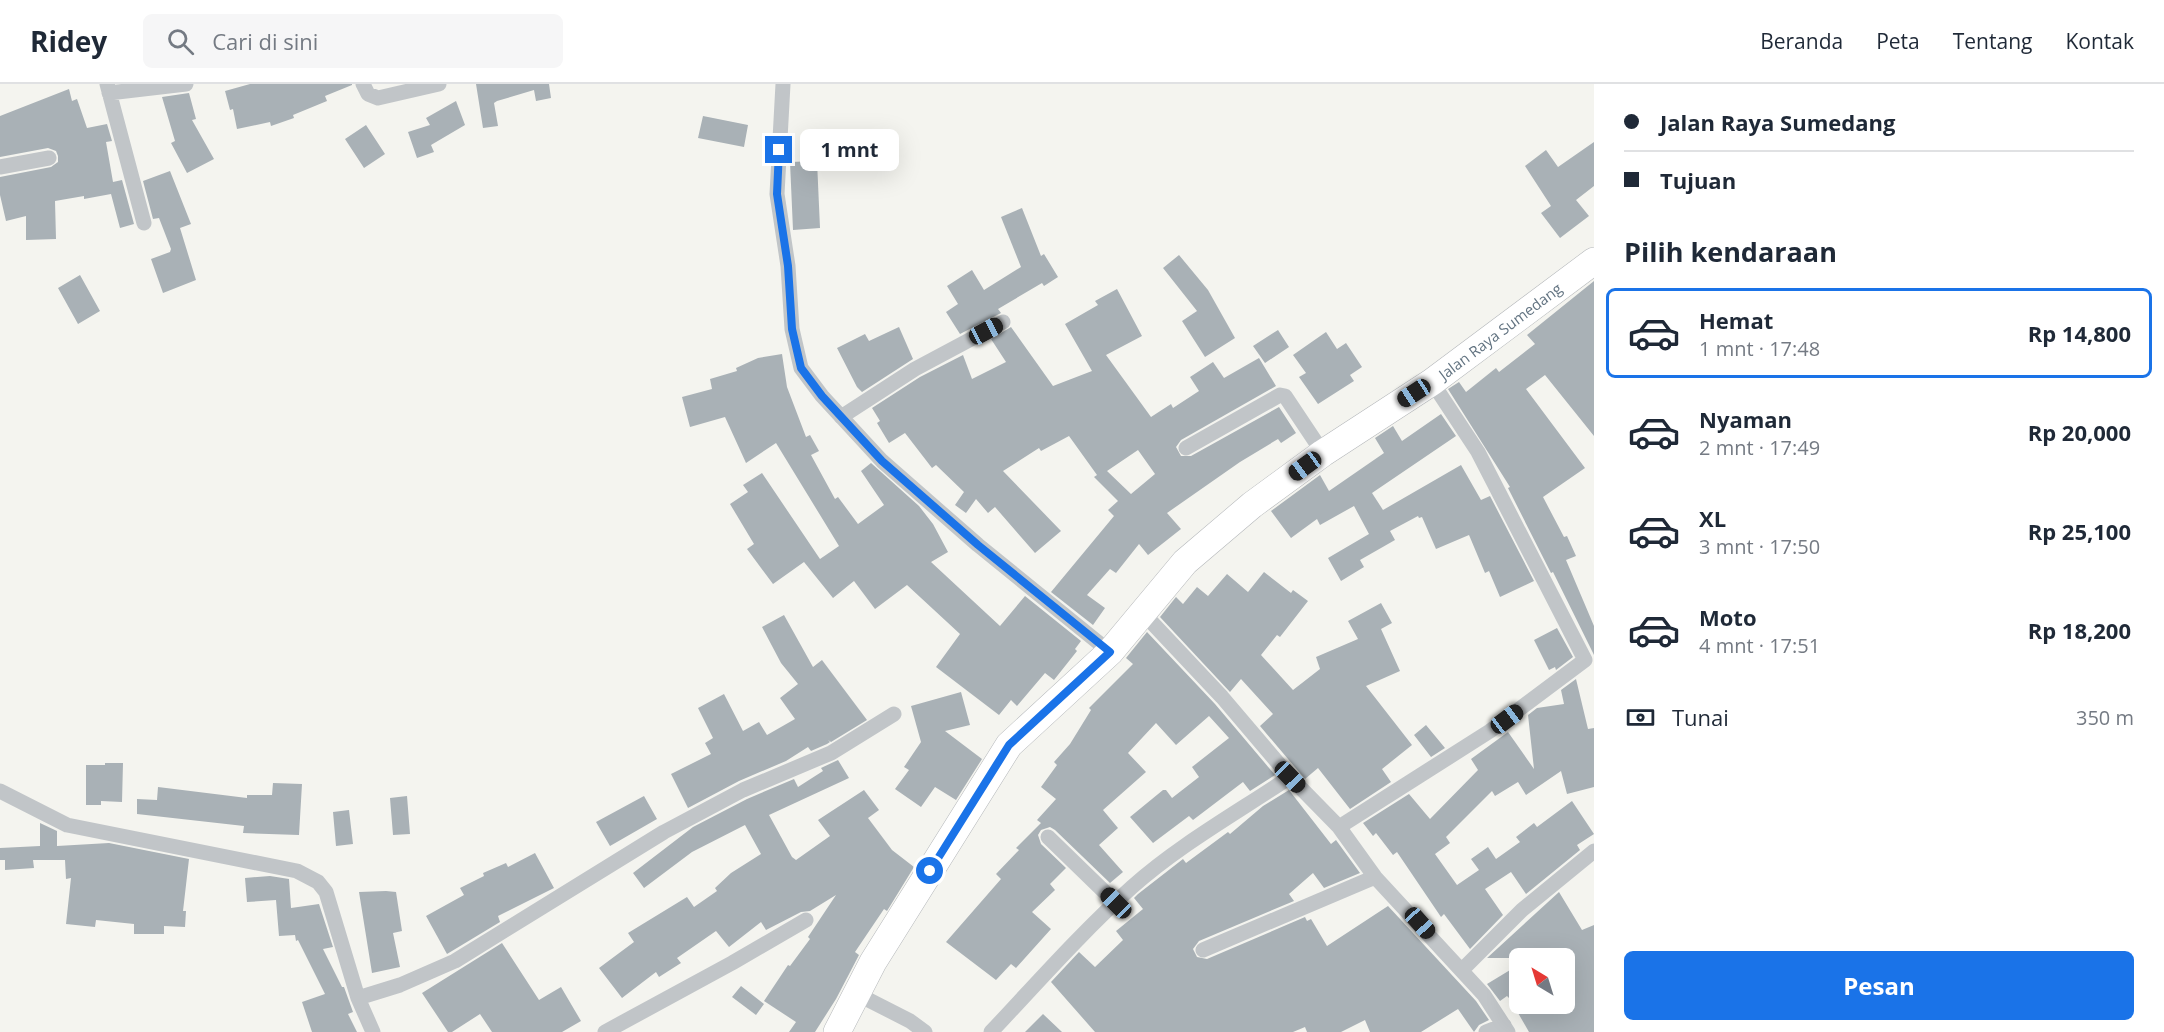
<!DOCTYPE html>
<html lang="id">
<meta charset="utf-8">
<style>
:root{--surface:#fff;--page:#f6f6f7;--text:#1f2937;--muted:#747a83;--line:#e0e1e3;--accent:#1a73e8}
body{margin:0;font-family:"Open Sans",sans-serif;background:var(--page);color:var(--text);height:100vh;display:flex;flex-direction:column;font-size:22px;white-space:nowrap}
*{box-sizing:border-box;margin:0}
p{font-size:20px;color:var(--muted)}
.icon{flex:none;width:33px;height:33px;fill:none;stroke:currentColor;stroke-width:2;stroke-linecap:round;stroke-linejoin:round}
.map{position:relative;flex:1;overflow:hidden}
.drawer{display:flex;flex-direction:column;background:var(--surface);width:570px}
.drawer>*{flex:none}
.hud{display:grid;align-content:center;height:132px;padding:0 30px;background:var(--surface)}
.needle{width:39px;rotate:322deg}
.controls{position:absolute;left:1509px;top:864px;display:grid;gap:12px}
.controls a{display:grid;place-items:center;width:66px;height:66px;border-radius:9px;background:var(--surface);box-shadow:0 6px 24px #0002;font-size:30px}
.end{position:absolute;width:27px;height:27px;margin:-14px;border:8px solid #1a73e8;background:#fff;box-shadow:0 0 0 3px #fff}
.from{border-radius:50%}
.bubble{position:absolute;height:42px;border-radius:9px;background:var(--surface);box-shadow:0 6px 24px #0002;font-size:20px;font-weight:700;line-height:42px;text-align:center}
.car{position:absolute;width:18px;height:36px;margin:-18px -9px;border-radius:8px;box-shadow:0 0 4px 2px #0007;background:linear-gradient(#222 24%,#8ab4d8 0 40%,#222 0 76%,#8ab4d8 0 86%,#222 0)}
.hud b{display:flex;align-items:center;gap:21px;height:57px;font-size:22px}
.hud b+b{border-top:2px solid var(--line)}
.hud i{width:15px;height:15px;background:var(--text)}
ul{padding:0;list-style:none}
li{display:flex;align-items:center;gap:18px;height:90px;margin:0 12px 9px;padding:0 18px;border:3px solid transparent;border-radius:9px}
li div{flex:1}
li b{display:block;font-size:22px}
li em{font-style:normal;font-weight:700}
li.on{border-color:var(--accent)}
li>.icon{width:54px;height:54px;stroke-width:1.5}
h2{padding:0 30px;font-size:27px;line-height:72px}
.pay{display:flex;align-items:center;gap:15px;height:66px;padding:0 30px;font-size:22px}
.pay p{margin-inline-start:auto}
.button{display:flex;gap:12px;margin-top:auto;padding:12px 30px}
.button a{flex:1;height:69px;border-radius:9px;background:var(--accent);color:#fff;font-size:24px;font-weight:700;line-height:69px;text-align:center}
header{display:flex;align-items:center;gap:36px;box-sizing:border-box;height:84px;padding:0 30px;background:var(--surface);border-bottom:2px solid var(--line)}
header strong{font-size:28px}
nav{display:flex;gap:33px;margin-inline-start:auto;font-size:21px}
.search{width:420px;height:54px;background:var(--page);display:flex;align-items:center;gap:15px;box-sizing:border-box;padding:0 21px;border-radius:9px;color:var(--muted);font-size:22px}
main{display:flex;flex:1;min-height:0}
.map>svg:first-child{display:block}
.building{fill:#a9b1b6;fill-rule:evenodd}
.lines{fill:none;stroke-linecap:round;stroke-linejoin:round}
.highway-casing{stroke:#b4b7ba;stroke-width:28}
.street{stroke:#c1c5c8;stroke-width:15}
.highway{stroke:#fff;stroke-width:27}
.route{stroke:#1a73e8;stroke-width:8}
.labels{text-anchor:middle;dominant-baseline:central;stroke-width:6;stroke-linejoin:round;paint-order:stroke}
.street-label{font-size:15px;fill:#627381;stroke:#fff}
</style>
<header>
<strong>Ridey</strong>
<div class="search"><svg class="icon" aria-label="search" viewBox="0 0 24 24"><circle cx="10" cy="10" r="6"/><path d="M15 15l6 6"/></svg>Cari di sini</div>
<nav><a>Beranda</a><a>Peta</a><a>Tentang</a><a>Kontak</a></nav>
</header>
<main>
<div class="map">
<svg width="1594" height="948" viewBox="0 0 1594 948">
<rect width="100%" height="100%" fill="#f4f4ef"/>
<!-- building -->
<path class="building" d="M250,0H352V1L325,12L327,17L293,31L294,34L271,42L270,38L237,45L233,25L230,26L225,7Z
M476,0H549L551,14L536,17L534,6L497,17L494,19L498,42L483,44Z
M69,5L72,17L77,15L87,44L107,40L112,57L106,58L113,98L122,96L134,140L120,144L111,110L84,115V112L55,117L56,155L26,156V132L6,137L0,111V93L51,83L58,78V72L56,67L48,64L0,73V32Z
M189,9L196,35L192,36L214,75L187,89L171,59L175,57L162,13Z
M456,17L465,41L431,61L434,68L417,74L408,48L430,41L426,34Z
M703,32L748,41L744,63L698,54Z
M366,41L385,70L364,84L345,55Z
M1594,58V102L1576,116L1589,132L1560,154L1541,129L1551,122L1525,82L1546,66L1558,83Z
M817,77L820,144L793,146L790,78Z
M170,87L191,140L180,144L196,196L163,209L151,175L170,168L171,165L159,134L153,135L143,97Z
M1022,124L1041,172L1044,170L1058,193L1044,202L1042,199L998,225L1001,229L960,250L946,228L958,220L947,202L972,186L984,206L1021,183L1001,133Z
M1179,171L1208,206L1235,254L1205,273L1182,237L1197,227L1163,184Z
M80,191L100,227L78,240L58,204Z
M1594,197V352L1545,291L1526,305L1585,384L1543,413L1564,453L1567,452L1576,472L1566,476L1594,542V571L1553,488L1551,489L1508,404L1510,403L1448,305L1459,298L1466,308L1496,284L1499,288L1535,260L1527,251Z
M1117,205L1142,252L1106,271L1151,333L1171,320L1173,324L1199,307L1190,293L1213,278L1224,294L1259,274L1276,302L1181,356L1176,363L1181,372H1191L1279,323L1296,349L1281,359L1278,355L1240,378L1167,429L1181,445L1148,471L1139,460L1116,489L1110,485L1087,511L1105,524L1093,541L1051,508L1114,432L1108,426L1118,417L1094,393L1097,391L1069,352L1041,367L1039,364L1003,387L1061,447L1035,469L995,423L988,429L976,415L966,429L955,421L964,408L936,381L932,384L905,349L889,359L877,339L880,337L872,324L920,293L963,271L972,295L1006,278L991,255L1011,243L1053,302L1092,287L1065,240L1098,221L1095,217ZM1138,366L1155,390L1131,410L1107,387Z
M899,243L913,275L862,308L857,303L837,264L865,250L869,257Z
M1278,246L1289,263L1265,279L1253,262Z
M1326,248L1337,265L1346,259L1362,283L1350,291L1354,297L1318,320L1299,293L1306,289L1293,271Z
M782,270L787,303L806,353L810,351L819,367L811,371L835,415L838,413L858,440L884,421L861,387L871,379L919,422L933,440L948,468L931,478L1000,542L1025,512L1081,557L1075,565L1077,567L1054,596L1045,589L1017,622L1011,616L999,631L936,583L960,550L907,501L875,525L854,497L833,514L804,478L773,500L747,465L754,460L730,420L748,408L743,401L762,389L820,475L839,462L776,359L746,379L725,333L690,343L682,313L712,305L710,295L737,287L736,284L758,274Z
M1441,330L1456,352L1372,409L1383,426L1461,381L1481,416L1490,412L1534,497L1500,513L1489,487L1485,489L1469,451L1436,465L1422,433L1419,434L1418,432L1390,447L1395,456L1360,476L1364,483L1341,497L1328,474L1369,450L1354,422L1320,441L1317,435L1291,454L1271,427L1320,391L1329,407L1384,369L1375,354L1393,342L1402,357Z
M1264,488L1291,509L1293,506L1308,517L1280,553L1277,551L1261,571L1293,606L1320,585L1316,573L1358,555L1348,537L1381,519L1392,539L1381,545L1400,587L1366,602L1412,661L1382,685L1391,698L1350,725L1318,684L1305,695L1260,642L1273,630L1241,595L1230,608L1160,533L1176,513L1183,520L1197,503L1208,512L1227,490L1248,508Z
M784,531L813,583L822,576L867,636L831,658L828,656L830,658L827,660L811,667L808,663L786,677L739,697L688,724L671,690L711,670L705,659L713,654L698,624L724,610L743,647L759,638L767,651L795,635L780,614L798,600L781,579L762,543Z
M1557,544L1573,573L1556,586L1555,583L1549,586L1534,556Z
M1147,548L1215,620L1275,691L1250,707L1243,698L1193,736L1189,732L1153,759L1130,733L1163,706H1166L1172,714L1199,693L1192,683L1229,654L1209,632L1176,661L1156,639L1128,669L1146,688L1103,726L1118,744L1099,761L1123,788L1110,799L1055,746L1050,743L1041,746L1038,751L1041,760L1066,784L1050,800L1055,806L1032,828L1051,845L1016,884L1011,880L996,896L946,858L1001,795L996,790L1019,766L1016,764L1041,739L1037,736L1056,715L1041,703L1057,681L1054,678L1070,660L1091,626L1089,624L1133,580L1126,574Z
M1576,595L1588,645L1594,644V703L1567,710L1561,687L1526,711L1518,698L1495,712L1492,707L1446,753L1450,759L1435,770L1457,801L1479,786L1471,775L1488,763L1496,775L1520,758L1516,753L1534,739L1537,743L1572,717L1594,750L1577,761L1580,766L1526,810L1511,788L1485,805L1503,831L1470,865L1444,830L1441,833L1397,768L1393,771L1376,749L1373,752L1363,739L1409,710L1430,735L1478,686L1471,675L1508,648L1534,685L1528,631L1537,624L1564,620L1561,606Z
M961,608L970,641L945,647L982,675L956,716L935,703L921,723L895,705L909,686L904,683L921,658L911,622Z
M1426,641L1445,664L1431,673L1414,651Z
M838,676L849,694L769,731L792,773L796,776L830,752L818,736L864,706L879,726L868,734L892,766L914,783L887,827L884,825L855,868L859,871L836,915L815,948H789L796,938L764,917L788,881L790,882L810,855L808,853L836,811L810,827L801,828L766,846L761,838L729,863L716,847L677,874L681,879L659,893L656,888L622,914L599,884L634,858L628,849L687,813L694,823L717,807L715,804L731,789L761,770L745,741L692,768L644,804L633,789L693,743L747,715L794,695L798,703L823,687L821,684Z
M105,679H123L122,718L101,717V721H86V681H105Z
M273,699L302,700L299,751L243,749L244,742L137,730V715L157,716L158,703L247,714V711H272Z
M1289,706L1331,760L1336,756L1360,789L1324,804L1313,789L1289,810L1294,817L1199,857L1193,865L1197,873L1207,875L1305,833L1307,837L1311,835L1327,862L1388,822L1476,917L1489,936L1479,941L1474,948L1458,925L1421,948H1370L1365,936L1341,948H1307L1305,943L1293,948H1095L1051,898L1079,868L1095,883L1123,856L1116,847L1143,825L1134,814L1138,810L1183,775L1186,779L1228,748L1230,750L1263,722Z
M407,712L410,750L393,751L390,714Z
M644,712L657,735L610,762L596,738Z
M349,726L353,760L336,762L333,728Z
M40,739L57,747V762L109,759L189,775L183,827H186L185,843L164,842V850H134V840L96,836L95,843L66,840L71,794L66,795L65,776H33L34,784L5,786V776H0V764L40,762Z
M535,769L554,804L498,832L500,838L447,870L426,832L464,811L460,804L484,792L483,789L506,779L508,783Z
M270,792L289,795L291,824L319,820L333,863L323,865L342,903H344L353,928L348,930L357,948H312L302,918L325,910L298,856L296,857L295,851L279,852L276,816L247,818L245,794Z
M386,807L396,808L402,847L393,849L400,883L372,889L359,808Z
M1559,808L1582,846L1594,841V948H1529L1510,915L1507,912L1500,917L1487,900L1520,880V920H1564V874H1487Z
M502,859L539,916L561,903L581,937L562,948H492L480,930L452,948H448L422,909Z
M741,902L764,920L756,931L732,913Z
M1043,930L1062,948H1025Z"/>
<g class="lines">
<defs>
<path id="highway" d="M837,948L873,878L1009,661L1110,568L1185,478L1252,421L1323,369L1432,298L1594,177"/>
</defs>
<!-- highway casing -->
<use href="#highway" class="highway-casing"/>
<!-- street -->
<path class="street" d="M107,0L144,139
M363,0L368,10L378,14L439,0
M783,0L777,110L788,182L792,245L801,284L822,312L882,377L978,461L1110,568
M109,9L186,0
M0,83L49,74
M841,333L915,285L1003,238
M1186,364L1280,311L1285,312L1323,369
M1142,528L1222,613L1290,693L1339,743L1375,793L1484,911L1508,948
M0,707L67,741L297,787L318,798L326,808L358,914L373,948
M1339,743L1490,647L1585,576L1478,368L1432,298
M1048,753L1116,819
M1203,866L1375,793
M1462,886L1522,826L1594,767
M855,909L910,937L925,948
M358,914L400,901L455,877L664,748L743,706L831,669L894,630
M605,948L732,879L806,836
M991,948C1037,899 1082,848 1132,803C1179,761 1238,728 1290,693
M1486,948L1504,941"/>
<!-- highway -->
<use href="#highway" class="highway"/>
</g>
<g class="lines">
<!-- route -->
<path class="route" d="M779,66L777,110L788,182L792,245L801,284L822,312L882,377L978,461L1110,568L1009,661L930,787"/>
</g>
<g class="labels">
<!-- street labels -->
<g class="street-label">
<text transform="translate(1500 247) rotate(-37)">Jalan Raya Sumedang</text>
</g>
</g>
</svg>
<div class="controls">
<a><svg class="needle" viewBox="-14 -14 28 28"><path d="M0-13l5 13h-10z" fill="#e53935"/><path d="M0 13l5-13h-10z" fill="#747a83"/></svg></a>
</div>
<i class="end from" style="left:930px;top:787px"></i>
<i class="end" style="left:779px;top:66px"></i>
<div class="bubble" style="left:800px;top:45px;width:99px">1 mnt</div>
<i class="car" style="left:986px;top:247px;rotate:62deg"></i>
<i class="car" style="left:1414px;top:309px;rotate:237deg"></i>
<i class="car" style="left:1305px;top:382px;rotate:234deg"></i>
<i class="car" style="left:1507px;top:635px;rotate:53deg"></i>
<i class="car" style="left:1290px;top:693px;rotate:136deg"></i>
<i class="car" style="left:1116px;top:819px;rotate:315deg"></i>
<i class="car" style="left:1420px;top:839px;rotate:138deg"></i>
</div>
<section class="drawer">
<div class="hud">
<b><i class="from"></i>Jalan Raya Sumedang</b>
<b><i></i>Tujuan</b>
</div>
<h2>Pilih kendaraan</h2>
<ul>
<li class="on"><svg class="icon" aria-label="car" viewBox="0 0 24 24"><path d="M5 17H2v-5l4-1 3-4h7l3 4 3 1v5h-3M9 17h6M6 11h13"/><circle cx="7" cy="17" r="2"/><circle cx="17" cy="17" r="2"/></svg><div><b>Hemat</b><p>1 mnt · 17:48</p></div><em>Rp 14,800</em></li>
<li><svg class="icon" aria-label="car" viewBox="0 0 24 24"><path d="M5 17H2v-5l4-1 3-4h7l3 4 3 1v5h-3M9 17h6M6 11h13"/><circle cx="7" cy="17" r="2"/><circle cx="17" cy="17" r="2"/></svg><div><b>Nyaman</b><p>2 mnt · 17:49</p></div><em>Rp 20,000</em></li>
<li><svg class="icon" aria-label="car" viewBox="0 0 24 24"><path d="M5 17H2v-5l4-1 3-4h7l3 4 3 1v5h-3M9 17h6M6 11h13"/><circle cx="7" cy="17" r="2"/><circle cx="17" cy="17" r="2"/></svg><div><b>XL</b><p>3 mnt · 17:50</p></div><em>Rp 25,100</em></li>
<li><svg class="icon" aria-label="car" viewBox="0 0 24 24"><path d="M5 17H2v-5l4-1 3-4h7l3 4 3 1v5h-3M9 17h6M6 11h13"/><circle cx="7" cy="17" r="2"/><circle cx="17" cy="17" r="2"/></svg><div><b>Moto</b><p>4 mnt · 17:51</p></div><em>Rp 18,200</em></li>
</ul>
<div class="pay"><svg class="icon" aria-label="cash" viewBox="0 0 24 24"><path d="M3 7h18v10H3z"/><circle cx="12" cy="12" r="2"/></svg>Tunai<p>350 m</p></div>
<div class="button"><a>Pesan</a></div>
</section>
</main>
